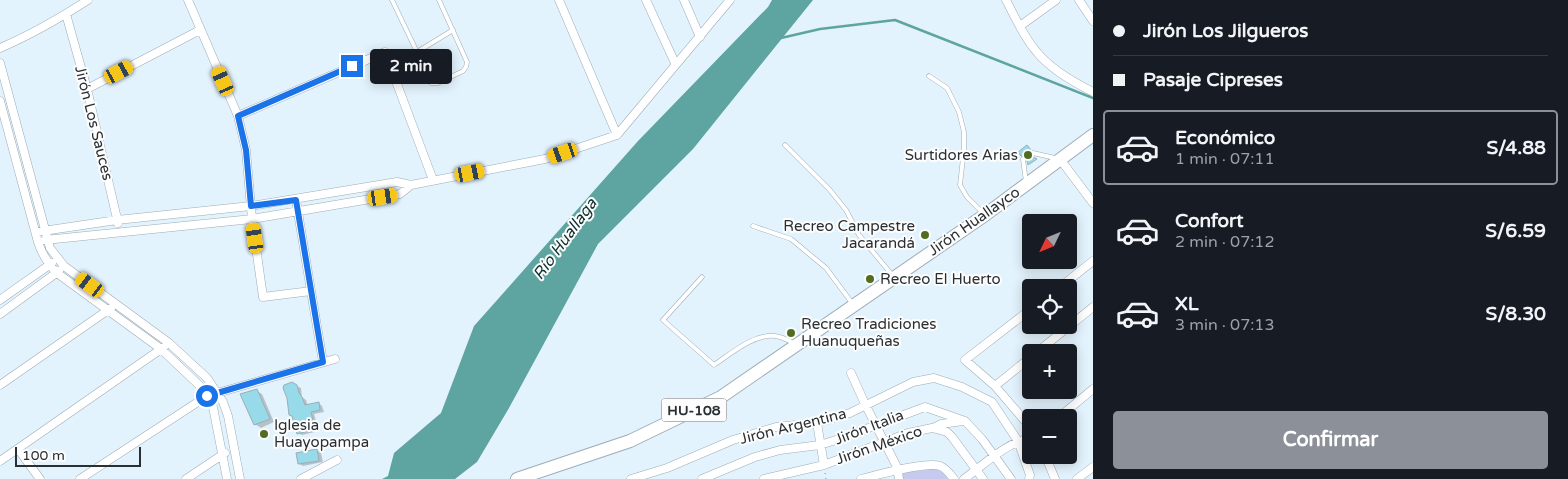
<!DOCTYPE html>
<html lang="es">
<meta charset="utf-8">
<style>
:root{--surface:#171b24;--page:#20242c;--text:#f1f3f6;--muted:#9ea1a6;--line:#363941;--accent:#8c9099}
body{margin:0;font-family:"Varela Round",sans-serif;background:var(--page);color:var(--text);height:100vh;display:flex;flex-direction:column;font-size:19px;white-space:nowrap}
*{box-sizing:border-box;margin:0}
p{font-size:16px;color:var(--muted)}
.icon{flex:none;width:28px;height:28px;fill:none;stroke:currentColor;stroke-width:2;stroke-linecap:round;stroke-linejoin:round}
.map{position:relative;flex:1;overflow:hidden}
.panel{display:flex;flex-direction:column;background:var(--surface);width:475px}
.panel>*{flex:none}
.guide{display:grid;align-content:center;height:110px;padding:0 20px;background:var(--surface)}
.needle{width:32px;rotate:227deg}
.buttons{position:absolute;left:1022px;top:214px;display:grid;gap:10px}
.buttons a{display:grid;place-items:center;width:55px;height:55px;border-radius:5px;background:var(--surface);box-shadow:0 2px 12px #0003;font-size:25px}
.scale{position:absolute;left:15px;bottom:12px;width:126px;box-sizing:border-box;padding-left:5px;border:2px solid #292f32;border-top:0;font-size:14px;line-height:18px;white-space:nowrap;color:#292f32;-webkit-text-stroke:4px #fdfdfd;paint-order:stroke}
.end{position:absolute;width:22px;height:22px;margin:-11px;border:6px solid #1a73e8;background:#fff;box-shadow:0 0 0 2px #fff}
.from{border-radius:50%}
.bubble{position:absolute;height:35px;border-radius:5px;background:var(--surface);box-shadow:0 2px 12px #0003;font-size:16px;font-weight:700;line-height:35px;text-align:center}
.car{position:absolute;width:15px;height:30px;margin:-15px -8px;border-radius:6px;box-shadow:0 0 4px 1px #0007;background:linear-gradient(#f5c518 24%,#345 0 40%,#f5c518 0 76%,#345 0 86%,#f5c518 0)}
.guide b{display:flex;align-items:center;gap:18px;height:48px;font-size:19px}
.guide b+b{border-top:1px solid var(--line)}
.guide i{width:12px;height:12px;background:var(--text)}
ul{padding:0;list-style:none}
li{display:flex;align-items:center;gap:15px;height:75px;margin:0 10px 8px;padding:0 10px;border:2px solid transparent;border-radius:5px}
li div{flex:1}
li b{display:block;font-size:19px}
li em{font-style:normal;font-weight:700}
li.current{border-color:var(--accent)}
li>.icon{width:45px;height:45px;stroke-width:1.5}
.primary-button{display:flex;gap:10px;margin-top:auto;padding:10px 20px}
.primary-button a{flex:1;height:58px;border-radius:5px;background:var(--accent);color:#fff;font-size:20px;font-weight:700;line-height:58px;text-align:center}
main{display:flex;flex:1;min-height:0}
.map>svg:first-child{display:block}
.green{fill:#c6caef}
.water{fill:#5ea4a1}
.shadow{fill:#0003}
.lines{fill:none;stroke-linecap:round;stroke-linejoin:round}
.stream{stroke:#5ea4a1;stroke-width:2.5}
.building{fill:#97daea;stroke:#9caeb3}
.service-casing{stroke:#9eacb6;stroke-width:5}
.minor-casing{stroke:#9eacb6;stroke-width:9}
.primary-casing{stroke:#9eacb6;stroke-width:14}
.path{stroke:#7d888e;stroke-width:1;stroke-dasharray:1 4;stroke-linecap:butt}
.service{stroke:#fff;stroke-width:4}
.minor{stroke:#fff;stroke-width:8}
.primary{stroke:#fff;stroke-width:12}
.route{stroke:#1a73e8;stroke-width:6}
.poi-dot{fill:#526d1f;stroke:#fdfdfd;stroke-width:2}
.labels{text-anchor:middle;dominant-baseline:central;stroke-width:4;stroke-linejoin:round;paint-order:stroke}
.shield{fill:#fdfdfd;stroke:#696d6f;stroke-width:1}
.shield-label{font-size:14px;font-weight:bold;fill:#292f32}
.street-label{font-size:15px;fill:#292f32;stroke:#fdfdfd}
.poi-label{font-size:15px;fill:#292f32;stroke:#fdfdfd;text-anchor:start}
.water-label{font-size:16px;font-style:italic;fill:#0e3130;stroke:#fdfdfd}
</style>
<main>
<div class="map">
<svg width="1093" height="479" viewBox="0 0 1093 479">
<rect width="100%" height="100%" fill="#e3f3fd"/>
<!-- green -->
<path class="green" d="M924,467C935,468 942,470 948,479H903V473Z"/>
<!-- water -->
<path class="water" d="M772,0H813L693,149L598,244L509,408L477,462L455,479H382L388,476L394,453L441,413L474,326L638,141L768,7Z"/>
<!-- shadow -->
<path class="shadow" d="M292,384L301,388L302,397L306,400L308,406L319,403L322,406L324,412L314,414L319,431L302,435L298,433Z
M257,391L262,394L274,422L261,428L255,424Z
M317,450L321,453L323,462L303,466L299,464Z"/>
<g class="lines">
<!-- stream -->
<path class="stream" d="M781,38L820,29L895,20L1093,98"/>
</g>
<!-- building -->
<path class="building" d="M1027,145L1031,150L1029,153L1030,155L1037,159L1028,165L1026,157L1021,156L1018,152Z
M292,382L297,385L299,393L302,397L305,405L319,402L320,410L311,412L315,429L297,434L292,416L289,415L287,398L283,388L284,385Z
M257,389L270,419L254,425L240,394Z
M317,449L319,461L298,464L296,453Z"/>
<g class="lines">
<defs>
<path id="service" d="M392,0L417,52L427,79L431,83H438L463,71L466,67L467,62L439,0
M417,52L453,30
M929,76L947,88L959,112L964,132V149L960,185L967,197L983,213
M785,145L829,189L846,210L859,235L893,276
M1033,153L1055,158
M1023,159L1026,182
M753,226L791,239L826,268L852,303
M702,277L663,320L714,365C732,353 753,334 775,336C782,337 788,340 794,343"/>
<path id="minor" d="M188,0L238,116L246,150L252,219L263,297L311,291L296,200
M559,0L617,135
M646,0L675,63
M684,0L700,37
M1006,0C1015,17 1023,36 1036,51C1050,69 1073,82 1093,92
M1079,0L1093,21
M66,14L87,89L118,223
M1020,26L1056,0
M0,48C31,35 60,18 88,0
M0,63L50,248L64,266L169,343L207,378L223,402L228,416L240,479
M87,89L200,30
M0,101L38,242C42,254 48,264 57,273L161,349L199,385L213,407L227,479
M238,116L385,52L433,180
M1060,159L1093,203
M36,232L117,220L251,206L397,182L411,185L545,159L617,135L730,0
M45,240L252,219L400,194L411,185
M1059,288L1093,261
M311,291L323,362
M0,300L52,263
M1031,309L965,360L995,386L1031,428
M0,314L59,271
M1037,352L1093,307
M851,373L865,404L897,467L899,479
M0,385L111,308
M995,386L1031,357
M1058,418L1093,389
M817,423L824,465
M933,428L941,424L963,421
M18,449L40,479
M1045,455L1055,479
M0,461L164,347
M80,479L207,396L335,359
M186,479L225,453
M301,479L337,460
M631,479L667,468L733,440L776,427L817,423L850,413L913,382L934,378L962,387L992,402L1018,441L1030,475L1029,479
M702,479L755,457L780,450L820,445L839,439L925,407L965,421L982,439L1011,479
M764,479L824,465L908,433L932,428L947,432L952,437L983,479
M861,479C877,475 927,461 940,466C946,468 950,474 954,479
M964,479C985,464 1005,443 1031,438
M1077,479L1093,467"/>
<path id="primary" d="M517,479L630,441L721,397L985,215L1093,135"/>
</defs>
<!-- service casing -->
<use href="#service" class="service-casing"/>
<!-- minor casing -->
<use href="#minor" class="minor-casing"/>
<!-- primary casing -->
<use href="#primary" class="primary-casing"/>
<!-- path -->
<path class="path" d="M825,473L826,479"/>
<!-- service -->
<use href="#service" class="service"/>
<!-- minor -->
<use href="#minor" class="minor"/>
<!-- primary -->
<use href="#primary" class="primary"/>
</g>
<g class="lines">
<!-- route -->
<path class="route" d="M207,396L323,362L296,200L251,206L246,150L238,116L352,66"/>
</g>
<!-- markers -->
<g class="poi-dot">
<circle cx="1028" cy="155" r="5"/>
<circle cx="925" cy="235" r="5"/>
<circle cx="870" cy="279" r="5"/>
<circle cx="791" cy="333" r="5"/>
<circle cx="264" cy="434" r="5"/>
</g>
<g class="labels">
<!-- shield labels -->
<rect class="shield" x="661.5" y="398.5" width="65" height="23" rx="4"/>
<g class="shield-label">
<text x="694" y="410">HU-108</text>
</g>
<!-- street labels -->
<g class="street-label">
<text transform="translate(94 123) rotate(76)">Jirón Los Sauces</text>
<text transform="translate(974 221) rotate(-35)">Jirón Huallayco</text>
<text transform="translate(793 426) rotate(-14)">Jirón Argentina</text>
<text transform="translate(869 427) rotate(-21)">Jirón Italia</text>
<text transform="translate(879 445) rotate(-19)">Jirón México</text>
</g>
<!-- poi labels -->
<g class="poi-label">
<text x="1018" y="155" text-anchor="end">Surtidores Arias</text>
<text x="915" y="226" text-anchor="end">Recreo Campestre<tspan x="915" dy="17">Jacarandá</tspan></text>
<text x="880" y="279">Recreo El Huerto</text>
<text x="801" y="324">Recreo Tradiciones<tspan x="801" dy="17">Huanuqueñas</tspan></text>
<text x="274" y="425">Iglesia de<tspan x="274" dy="17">Huayopampa</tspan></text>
</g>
<!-- water labels -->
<g class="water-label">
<text transform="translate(565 239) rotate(-54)">Río Huallaga</text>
</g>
</g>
</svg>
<div class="buttons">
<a><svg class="needle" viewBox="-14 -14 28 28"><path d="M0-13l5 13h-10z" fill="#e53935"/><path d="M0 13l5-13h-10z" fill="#9ea1a6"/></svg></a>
<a><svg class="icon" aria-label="locate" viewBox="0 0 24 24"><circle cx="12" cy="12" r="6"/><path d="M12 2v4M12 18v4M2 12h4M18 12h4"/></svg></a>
<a>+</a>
<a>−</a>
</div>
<div class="scale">100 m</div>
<i class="end from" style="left:207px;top:396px"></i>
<i class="end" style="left:352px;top:66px"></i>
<div class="bubble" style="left:370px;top:49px;width:82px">2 min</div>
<i class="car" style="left:119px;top:72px;rotate:62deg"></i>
<i class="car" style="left:223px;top:81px;rotate:336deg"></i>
<i class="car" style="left:563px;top:153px;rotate:251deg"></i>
<i class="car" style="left:470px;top:173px;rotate:79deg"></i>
<i class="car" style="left:383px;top:197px;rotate:81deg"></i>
<i class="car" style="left:255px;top:238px;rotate:352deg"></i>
<i class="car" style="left:90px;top:285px;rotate:306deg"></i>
</div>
<section class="panel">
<div class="guide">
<b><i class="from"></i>Jirón Los Jilgueros</b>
<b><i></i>Pasaje Cipreses</b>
</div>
<ul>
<li class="current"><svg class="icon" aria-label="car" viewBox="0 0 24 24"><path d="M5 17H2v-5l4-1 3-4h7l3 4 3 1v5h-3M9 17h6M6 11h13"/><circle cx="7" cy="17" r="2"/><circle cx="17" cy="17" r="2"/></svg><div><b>Económico</b><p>1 min · 07:11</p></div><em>S/4.88</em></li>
<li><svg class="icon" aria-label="car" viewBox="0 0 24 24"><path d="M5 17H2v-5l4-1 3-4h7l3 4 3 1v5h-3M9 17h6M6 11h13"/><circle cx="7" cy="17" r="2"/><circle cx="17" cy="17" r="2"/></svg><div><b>Confort</b><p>2 min · 07:12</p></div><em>S/6.59</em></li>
<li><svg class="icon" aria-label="car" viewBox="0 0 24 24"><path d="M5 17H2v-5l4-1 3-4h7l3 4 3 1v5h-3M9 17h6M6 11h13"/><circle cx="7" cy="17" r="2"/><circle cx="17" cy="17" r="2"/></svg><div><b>XL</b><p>3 min · 07:13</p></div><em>S/8.30</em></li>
</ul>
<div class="primary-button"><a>Confirmar</a></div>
</section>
</main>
